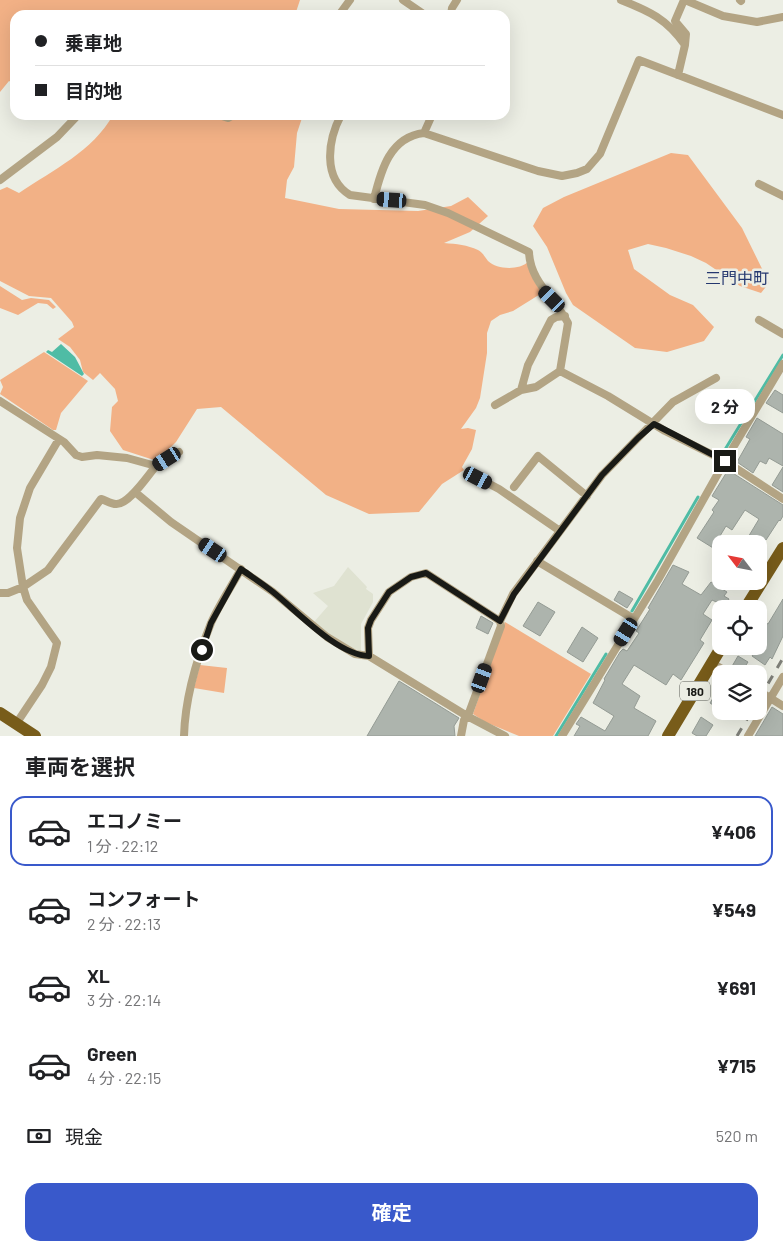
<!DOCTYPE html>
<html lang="ja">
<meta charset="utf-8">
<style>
:root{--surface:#fff;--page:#f2f2f2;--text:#202124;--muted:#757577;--line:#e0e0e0;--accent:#3959cb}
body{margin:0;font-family:Barlow,"Noto Sans JP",sans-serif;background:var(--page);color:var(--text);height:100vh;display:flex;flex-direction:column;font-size:19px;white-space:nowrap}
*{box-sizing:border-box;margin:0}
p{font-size:16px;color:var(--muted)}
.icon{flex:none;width:28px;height:28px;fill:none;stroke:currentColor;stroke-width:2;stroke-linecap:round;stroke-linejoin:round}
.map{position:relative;height:736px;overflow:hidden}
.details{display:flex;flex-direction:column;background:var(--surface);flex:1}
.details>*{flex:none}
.hud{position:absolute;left:10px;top:10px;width:500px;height:110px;border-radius:15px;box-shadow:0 5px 20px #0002;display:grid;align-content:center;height:110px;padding:0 25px;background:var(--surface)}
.needle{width:32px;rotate:302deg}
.fabs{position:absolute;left:712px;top:535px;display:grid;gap:10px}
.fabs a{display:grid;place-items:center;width:55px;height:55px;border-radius:10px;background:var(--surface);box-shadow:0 5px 20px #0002;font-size:25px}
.end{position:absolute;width:22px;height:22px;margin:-11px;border:6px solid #191a16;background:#fff;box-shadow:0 0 0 2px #fff}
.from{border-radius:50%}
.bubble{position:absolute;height:35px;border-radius:15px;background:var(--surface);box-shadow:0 5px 20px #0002;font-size:16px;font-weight:700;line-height:35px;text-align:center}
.car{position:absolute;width:15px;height:30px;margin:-15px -8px;border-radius:6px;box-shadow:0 0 4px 1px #0007;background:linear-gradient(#222 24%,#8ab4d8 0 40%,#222 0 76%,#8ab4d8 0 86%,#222 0)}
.hud b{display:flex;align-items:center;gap:18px;height:48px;font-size:19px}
.hud b+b{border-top:1px solid var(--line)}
.hud i{width:12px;height:12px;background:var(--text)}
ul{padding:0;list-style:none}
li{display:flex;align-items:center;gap:15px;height:70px;margin:0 10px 8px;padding:0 15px;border:2px solid transparent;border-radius:15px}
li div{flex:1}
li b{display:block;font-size:19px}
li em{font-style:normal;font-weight:700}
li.current{border-color:var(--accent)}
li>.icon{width:45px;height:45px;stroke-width:1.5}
h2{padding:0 25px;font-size:22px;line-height:60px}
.pay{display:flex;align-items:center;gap:12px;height:55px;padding:0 25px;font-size:19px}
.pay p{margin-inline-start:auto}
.primary-button{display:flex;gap:10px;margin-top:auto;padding:10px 25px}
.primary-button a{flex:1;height:58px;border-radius:15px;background:var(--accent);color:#fff;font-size:20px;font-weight:700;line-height:58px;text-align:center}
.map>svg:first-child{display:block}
.built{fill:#dfe2d1}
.green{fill:#f2b186}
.water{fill:#4fbca5}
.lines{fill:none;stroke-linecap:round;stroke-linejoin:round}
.stream{stroke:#4fbca5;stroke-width:3}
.building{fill:#adb4ad;stroke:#949b94}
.minor{stroke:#b3a484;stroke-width:8}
.trunk{stroke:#785c1a;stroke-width:12}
.rail{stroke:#7e7f78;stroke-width:3;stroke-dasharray:9 9;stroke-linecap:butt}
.route{stroke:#191a16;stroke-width:6}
.labels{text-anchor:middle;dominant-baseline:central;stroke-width:5;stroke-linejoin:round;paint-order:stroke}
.shield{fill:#eceee4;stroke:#585a54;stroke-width:1}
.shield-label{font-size:12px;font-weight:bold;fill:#191a16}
.quarter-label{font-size:16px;fill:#24376f;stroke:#eceee4}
</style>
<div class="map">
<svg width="783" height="736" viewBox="0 0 783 736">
<rect width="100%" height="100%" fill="#eceee4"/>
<!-- built -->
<path class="built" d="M348,567L367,587L366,589L373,594V602L361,624V651L350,648L338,641L314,622L328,606L313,593L334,586Z"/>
<!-- green -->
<path class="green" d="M0,0H300L295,15H15V84L9,81L0,92Z
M113,115H211L229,121L236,115H303L297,133L294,167L287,180L285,198L339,209L418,211L451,206L468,197L488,216L470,232L444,243C457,244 467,245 478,250C483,253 485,257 488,261C497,270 520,270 528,262L534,281L542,293L513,311L500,315L491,321L487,333V353L480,398L476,408L461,429L468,428L476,430L472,449L462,467L464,470L442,484L419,512L369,514L326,495L221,407L197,409L176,442L157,461L123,450L110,431L112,407L118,401L115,389L100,373L93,380L83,372L80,360L70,347L58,339L74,327L72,322L51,298L29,296L0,281V190L7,187L19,193C53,170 93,151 113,115Z
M671,153L688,155L742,228L769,283L761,293L740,286L706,263L691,256L666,248L648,244L628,250L634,269L670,295L693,305L714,327L704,341L667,352L635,348L573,305L566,293L547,247L533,226L543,208L564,197Z
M0,286L22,300L31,298L49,300L56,307L53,309L47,304L38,303L18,315L0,308Z
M44,352L88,381L61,413L56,430H53L0,394L3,387L0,380Z
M505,622L591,674L553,736H519L485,722L473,714Z
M200,665L227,668L224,693L194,688Z"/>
<!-- water -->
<path class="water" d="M61,344L75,357L84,374L82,376L46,352L48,350L52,352Z"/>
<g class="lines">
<!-- stream -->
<path class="stream" d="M721,456L783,355
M632,611L698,497
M618,636L625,624
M556,736L606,654"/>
</g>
<!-- building -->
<path class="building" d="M775,390L783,395V413L766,403Z
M757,418L783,434V466L769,458L766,464L760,461L753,473L737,462L750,439L746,437Z
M783,467V492L772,485Z
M728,470L783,505V516L780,521L779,520L766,540L759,535L754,543L747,539L759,519L745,510L732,530L726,526L717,541L722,544L718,551L697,538L714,512L712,510L719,500L712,496Z
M673,565L689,572L682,584L701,595L711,582L727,592L724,596L729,599L725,606L712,600L703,614L712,620L700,640L704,643L681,680L673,674L666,685L634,665L622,684L640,696L634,708L656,721L648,736H574L580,726L576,724L581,717L605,731L614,716L593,703L605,680L604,679L620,652L623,649L627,651L639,633L636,631L650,609L648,608Z
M619,591L633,599L627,608L614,600Z
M783,599V636L772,659L770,657L765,665L752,656L759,647V624L763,627L766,623L768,624Z
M538,602L555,612L540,636L523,626Z
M481,616L493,623L488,634L476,628Z
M582,627L598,638L583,662L567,652Z
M738,656L748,662L740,674L731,668Z
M399,681L459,718L454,726L455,736H367Z
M721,685V710L710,703Z
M772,707L783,714V736H755Z
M701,717L713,725L706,736H697L692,733Z"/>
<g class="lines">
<!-- minor -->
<path class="minor" d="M403,0L425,15
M621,0C649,11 667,19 685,45L678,75
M684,0L675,21L686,34L685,45
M685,0L723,16L757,22L783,17
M740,0L741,1
M339,15L350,0
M451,15L452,8L457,0
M219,115L228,118L233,115
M341,115C328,140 322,178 350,195L425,205L448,213L529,252C530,282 555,298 568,323L560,371L608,396L665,431L725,461L783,499
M424,133L432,115
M0,180L57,137L78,115
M759,184L783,196
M374,199C381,170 390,137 424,133L538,171L562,176L577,173L587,169L600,154L639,60L783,115
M759,320L783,334
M521,390L528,365L551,320L556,317L565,316
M0,401L64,442L76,455L82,457L97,455L127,458L156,466L179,452
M495,405L521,390L536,387L560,371
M478,478L499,489L560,531
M514,487L538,456L587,496
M135,492L171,522L273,592L327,637L355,654L369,656L467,716L505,736
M537,561L634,619
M0,593H8L23,587L48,570L101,499C105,500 111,504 116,504C129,505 148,475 156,466
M369,656L368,628L371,620L389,592L411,577L426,573L500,621
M712,663L730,674
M759,691L783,706
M16,724L42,685L51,667L57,643L27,600L23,587L17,548L20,518L30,488L59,439
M184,736C185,699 197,658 211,623C219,605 231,587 241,569
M461,736L464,720L469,713L501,626L500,621L513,594L602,475L673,402L716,378
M562,736L658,580L725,461L783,364
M748,736L783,677"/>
<!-- trunk -->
<path class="trunk" d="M745,609L783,548
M0,713L35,736
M668,736L722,646"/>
<!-- rail -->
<path class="rail" d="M759,699L783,658
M737,736L752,711"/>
</g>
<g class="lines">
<!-- route -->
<path class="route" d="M202,650L211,623L241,569C252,577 263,584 273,592C297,611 337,655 369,656L368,628L371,620L389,592L411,577L426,573L500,621L514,594L602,475L638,438L654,424L725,461"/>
</g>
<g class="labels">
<!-- shield labels -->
<rect class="shield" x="680" y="681.5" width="30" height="19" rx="4"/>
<g class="shield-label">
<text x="695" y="691">180</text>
</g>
<!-- quarter labels -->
<g class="quarter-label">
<text x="737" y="277">三門中町</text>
</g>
</g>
</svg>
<div class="fabs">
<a><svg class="needle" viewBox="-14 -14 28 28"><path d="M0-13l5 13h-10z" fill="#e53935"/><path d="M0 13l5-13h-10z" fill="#757577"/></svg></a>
<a><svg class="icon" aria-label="locate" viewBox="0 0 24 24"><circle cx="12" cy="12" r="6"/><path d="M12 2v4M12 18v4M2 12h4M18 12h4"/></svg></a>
<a><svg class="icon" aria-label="layers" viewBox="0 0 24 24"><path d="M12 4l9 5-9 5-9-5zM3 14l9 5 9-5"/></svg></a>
</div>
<i class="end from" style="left:202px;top:650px"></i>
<i class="end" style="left:725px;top:461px"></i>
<div class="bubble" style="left:695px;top:389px;width:60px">2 分</div>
<i class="car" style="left:392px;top:200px;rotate:274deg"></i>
<i class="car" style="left:552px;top:299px;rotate:315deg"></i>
<i class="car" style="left:167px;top:459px;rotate:238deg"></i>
<i class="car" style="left:478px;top:478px;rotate:117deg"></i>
<i class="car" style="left:213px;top:550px;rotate:304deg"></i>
<i class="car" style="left:626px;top:632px;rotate:212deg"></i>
<i class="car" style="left:482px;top:678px;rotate:20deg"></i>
<div class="hud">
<b><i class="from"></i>乗車地</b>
<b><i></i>目的地</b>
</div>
</div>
<section class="details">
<h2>車両を選択</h2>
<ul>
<li class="current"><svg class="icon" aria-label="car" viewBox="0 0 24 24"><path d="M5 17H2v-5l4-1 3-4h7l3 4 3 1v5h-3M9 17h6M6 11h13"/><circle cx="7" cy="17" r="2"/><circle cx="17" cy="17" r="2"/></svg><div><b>エコノミー</b><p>1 分 · 22:12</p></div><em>¥406</em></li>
<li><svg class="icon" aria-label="car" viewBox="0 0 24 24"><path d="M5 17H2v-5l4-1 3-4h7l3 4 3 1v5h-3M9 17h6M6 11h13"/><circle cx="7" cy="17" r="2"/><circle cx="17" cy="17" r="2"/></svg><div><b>コンフォート</b><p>2 分 · 22:13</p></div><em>¥549</em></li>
<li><svg class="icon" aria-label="car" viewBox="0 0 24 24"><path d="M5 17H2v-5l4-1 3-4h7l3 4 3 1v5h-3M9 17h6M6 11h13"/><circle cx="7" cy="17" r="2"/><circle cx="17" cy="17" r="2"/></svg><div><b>XL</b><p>3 分 · 22:14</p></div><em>¥691</em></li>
<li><svg class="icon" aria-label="car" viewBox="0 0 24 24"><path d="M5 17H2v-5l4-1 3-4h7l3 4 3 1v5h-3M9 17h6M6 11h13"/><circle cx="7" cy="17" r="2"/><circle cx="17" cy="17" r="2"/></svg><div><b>Green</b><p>4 分 · 22:15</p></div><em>¥715</em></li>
</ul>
<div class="pay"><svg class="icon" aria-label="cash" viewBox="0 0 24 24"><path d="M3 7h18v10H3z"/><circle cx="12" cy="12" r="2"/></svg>現金<p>520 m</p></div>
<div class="primary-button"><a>確定</a></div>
</section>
